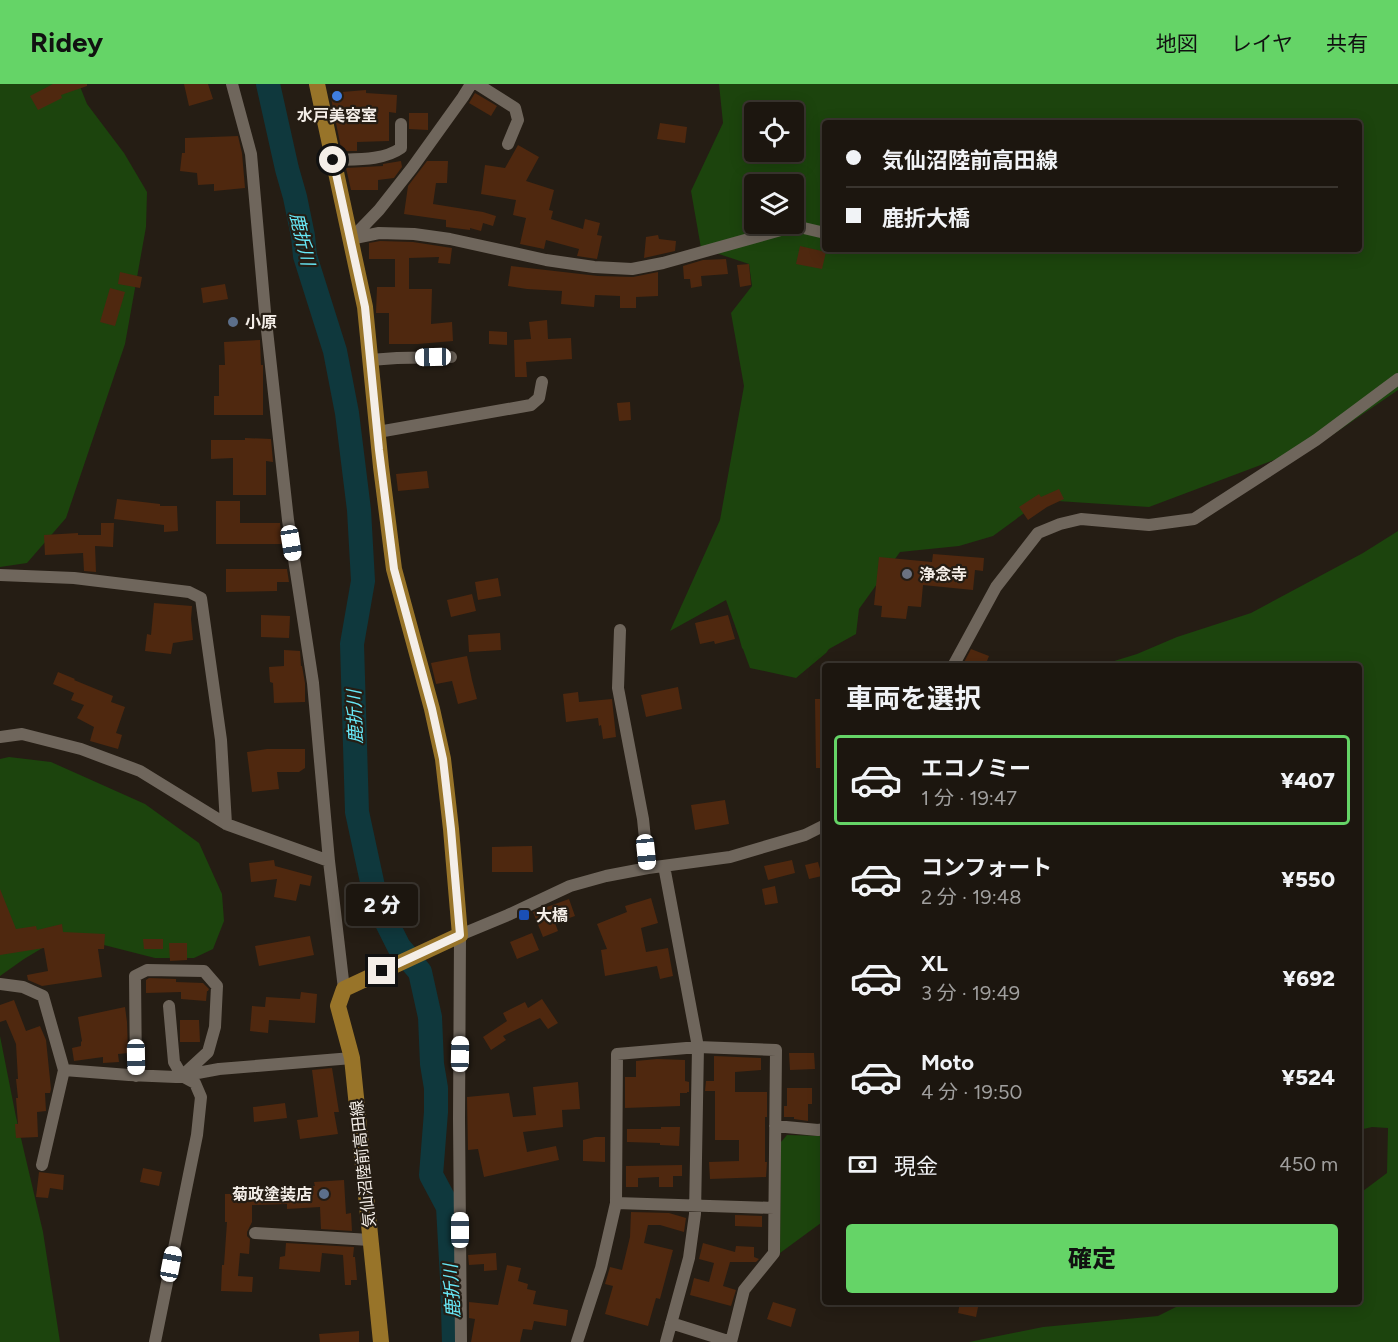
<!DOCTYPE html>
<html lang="ja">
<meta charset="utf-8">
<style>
:root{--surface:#1c160f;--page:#29231d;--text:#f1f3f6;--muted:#a09f9e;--line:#3a352f;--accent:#65d467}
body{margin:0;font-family:Figtree,"Noto Sans JP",sans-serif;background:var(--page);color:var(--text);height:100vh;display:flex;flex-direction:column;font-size:22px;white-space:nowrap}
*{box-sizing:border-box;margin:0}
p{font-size:20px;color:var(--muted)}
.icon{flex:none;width:33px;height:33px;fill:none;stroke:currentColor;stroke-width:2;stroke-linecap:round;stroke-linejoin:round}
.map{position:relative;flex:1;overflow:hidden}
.sheet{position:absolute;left:822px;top:579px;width:540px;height:642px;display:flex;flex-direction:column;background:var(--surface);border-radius:6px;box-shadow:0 3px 15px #0003,0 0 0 2px var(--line)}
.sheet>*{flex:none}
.guide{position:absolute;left:822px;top:36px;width:540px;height:132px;border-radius:6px;box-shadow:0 3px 15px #0003,0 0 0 2px var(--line);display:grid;align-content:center;height:132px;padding:0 24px;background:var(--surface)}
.buttons{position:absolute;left:744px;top:18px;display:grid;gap:12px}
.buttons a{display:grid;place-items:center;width:60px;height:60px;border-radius:6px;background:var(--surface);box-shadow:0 3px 15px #0003,0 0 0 2px var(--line);font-size:30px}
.end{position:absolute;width:27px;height:27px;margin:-14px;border:8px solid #f4eee8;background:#111;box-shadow:0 0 0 3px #111}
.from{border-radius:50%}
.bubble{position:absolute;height:42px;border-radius:6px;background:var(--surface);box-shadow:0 3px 15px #0003,0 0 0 2px var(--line);font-size:20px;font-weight:800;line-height:42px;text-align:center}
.car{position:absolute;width:18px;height:36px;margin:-18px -9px;border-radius:8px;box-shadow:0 0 4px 2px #0007;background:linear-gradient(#fff 24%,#345 0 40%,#fff 0 76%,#345 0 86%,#fff 0)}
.guide b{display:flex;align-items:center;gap:21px;height:57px;font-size:22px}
.guide b+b{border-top:2px solid var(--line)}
.guide i{width:15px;height:15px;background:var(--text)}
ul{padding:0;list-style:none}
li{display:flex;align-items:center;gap:18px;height:90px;margin:0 12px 9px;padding:0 12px;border:3px solid transparent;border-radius:6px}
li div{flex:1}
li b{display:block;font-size:22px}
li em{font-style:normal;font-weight:800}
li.current{border-color:var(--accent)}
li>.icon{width:54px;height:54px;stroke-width:1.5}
h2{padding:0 24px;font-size:27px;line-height:72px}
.pay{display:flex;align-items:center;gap:15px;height:66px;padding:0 24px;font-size:22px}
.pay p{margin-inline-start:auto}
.cta{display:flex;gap:12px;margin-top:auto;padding:12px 24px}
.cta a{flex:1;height:69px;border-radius:6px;background:var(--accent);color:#111;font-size:24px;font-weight:800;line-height:69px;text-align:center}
header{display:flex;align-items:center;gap:36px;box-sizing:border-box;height:84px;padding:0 30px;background:var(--accent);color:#111}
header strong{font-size:28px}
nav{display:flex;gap:33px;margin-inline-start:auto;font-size:21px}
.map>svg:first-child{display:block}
.green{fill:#1c440d;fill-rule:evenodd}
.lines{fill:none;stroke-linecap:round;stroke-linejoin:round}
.river{stroke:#0f383d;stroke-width:24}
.building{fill:#4f280f}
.minor{stroke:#6f665c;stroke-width:12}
.major{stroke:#987429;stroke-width:16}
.route{stroke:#f4eee8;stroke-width:8}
.shop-dot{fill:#3f7fe0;stroke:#251d14;stroke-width:2}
.service-dot{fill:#5c6f8a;stroke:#251d14;stroke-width:2}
.worship-dot{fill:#6b7280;stroke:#251d14;stroke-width:2}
.transit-dot{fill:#1a4fb4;stroke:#251d14;stroke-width:2}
.labels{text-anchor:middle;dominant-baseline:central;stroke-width:4.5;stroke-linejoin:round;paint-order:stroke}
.poi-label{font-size:16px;font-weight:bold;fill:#f4eee8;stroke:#251d14;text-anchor:start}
.street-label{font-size:16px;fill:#f4eee8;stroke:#251d14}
.water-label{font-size:18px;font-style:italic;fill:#68e9f8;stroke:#251d14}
</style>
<header>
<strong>Ridey</strong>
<nav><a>地図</a><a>レイヤ</a><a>共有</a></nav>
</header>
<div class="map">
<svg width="1398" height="1258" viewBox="0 0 1398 1258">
<rect width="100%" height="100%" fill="#251d14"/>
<!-- green -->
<path class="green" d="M0,0H79L87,20L124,69L147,108L146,143L125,260L66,434L27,479L0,483Z
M719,0H1398V306L1322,358L1149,423L1042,416L993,452L959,462L900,468L859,525L856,550L829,565L826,569L796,594L750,584L743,565L742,564L739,553L726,516L670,547L720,436L744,302L731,229L752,202L749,180L701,164L691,107L723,39ZM754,28H794V68H754ZM825,39H1359V165H825ZM754,100H794V140H754Z
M1398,447V1258H969L1043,1243L1158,1232L1186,1218H1359V1110L1387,1089L1388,1044L1372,1043L1359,1046V582H1098L1137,570L1177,553L1251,529L1363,469Z
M9,673L51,678L145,720L199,759L222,810L224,837L213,865L194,874H155L100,860L54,857L24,875L0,892V675Z
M0,952L16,1033L43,1148L60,1258H0Z
M787,1051L825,1052V1136L780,1169L781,1058Z"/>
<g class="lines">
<!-- river -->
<path class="river" d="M268,0L287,85L295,113L303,152L305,172L335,267L347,329L359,426L363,497L352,560L357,728L374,807L384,833L399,863L420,888L430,933L432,980L436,1004V1028L431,1091L448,1123L452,1194L454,1258"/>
</g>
<!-- building -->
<path class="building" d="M53,0H87V2L61,11L62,14L38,26L30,12Z
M184,0H208L213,15L189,22Z
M366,6V9L397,11L396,29L389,28V57L357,58V67H345V64H341L330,9Z
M475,9L497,22L491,32L469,19Z
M409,29H428V46L409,45Z
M660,39L687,43L685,59L657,55Z
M238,52L242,69L245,104L214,107V100L198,101L197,89L180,87L182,69H185V54Z
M518,61L539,73L526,97L554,106L549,126L553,127L551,135L583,145L585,135L600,139L597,151L602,152L597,175L577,172L579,165L546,156L544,165L520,160L526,134L513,131L516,116L481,110L485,81L505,84Z
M401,77L402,83L394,94L378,96V106H351L346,84L383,82V80Z
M427,77H448L447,99H436L433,120L483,128L496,132L493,142L483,139L481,147L470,144V146L446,143V136L404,130L408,102Z
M658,151L659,155L676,157L675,167L644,174L646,153Z
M380,157L413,158L452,164L450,180L438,179L439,173L409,174V205H432L431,240L452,238L453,257L418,260H389V229H376L377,203H395V175H369V159Z
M800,162L826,168L822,185L796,180Z
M726,175L728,190L701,192L702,202L691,204L690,195H684L683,182L703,176Z
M749,180L751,201L740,203L737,181Z
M511,182L598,192L633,193L658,188V212L636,213V224H620V212L595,211L594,223L561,220L562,207L527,205L508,202Z
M120,188L142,193L140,204L118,200Z
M225,200L228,215L203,219L201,204Z
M110,204L125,208L115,242L100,238Z
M547,236L548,255L571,254L572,275L526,278L527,293H515L514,256L531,255L529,238Z
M489,247L507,248V261L489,260Z
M260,256L261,281H263V331H214V312H219V281H225L224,258Z
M630,318L631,336L619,337L617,319Z
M245,354L271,355L273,378L266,377V411H233V374L211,375V356H245Z
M427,387L429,404L398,407L396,390Z
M1059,405L1064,415L1047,423L1028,436L1019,423L1039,410L1041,413Z
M117,415L160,420V422H177L178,447L164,448V441L114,435Z
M216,417H240V439H280L282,460H216Z
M101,439H114L113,463L95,462L96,488L84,487L83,469L45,471L44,451L78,449V451H101Z
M933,470L984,474L983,487L975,486L973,506L923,501L921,523L908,522L906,535L881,533L882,522L874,521L879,473L932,478Z
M226,485H287L289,498H277V507L226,508Z
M498,494L501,512L478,516L475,498Z
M472,510L476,527L451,533L447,516Z
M154,519L192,522L191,535L193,556L173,559L171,570L145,567L147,550L151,551Z
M261,531L290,532L289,554L261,553Z
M728,531L735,555L715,560L714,557L700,560L695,539Z
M500,549L501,566L469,568L468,551Z
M971,565L989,572L985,582H962Z
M284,566L300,567L301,582H302L305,599V618L274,619L273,599L270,598L269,583L284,582Z
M467,572L472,596L477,615L458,620L452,597L436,600L431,579Z
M58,588L75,595L74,596L113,612L111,618L125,623L116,649L122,651L118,665L90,657L94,643L77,634L84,621L71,616L74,609L53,600Z
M678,603L682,625L646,633L641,611Z
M578,608L579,618L612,615L616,653L603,655L601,641L599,642L598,634L566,638L563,610Z
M815,615H825V684H816Z
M267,665H305V684L299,688H277L279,705L252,708L247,668Z
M725,716L729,740L695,746L691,721Z
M532,762L533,788H492V763Z
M274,776L275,782L312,792L310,802L300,800L296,817L274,813L277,795L251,798L249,779Z
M792,776L795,789L768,796L764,782Z
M818,778L822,792L809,795L805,781Z
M775,802L778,819L765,821L762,805Z
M0,805L16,845L36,842L37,846L62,840L63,848L105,850L104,865H98L102,893L42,902L28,896L27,891L48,887L44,864L0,871Z
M651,814L658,839L641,844L646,868L668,864L673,892L660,895L657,882L605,892L601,866L607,865L597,840L627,828L625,822Z
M569,815L575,832L555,839L558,847L543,853L533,828Z
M532,849L539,866L517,875L510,858Z
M310,852L314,871L259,882L255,862Z
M143,855H163V865H144Z
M169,859H187V876L170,877Z
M149,894L176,895V898L203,899L209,905L208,907H207L206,917L181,915V908L146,909V896Z
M301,908L317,910L315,939L269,936L268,949L250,947L252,922L265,923L266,913L300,915Z
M542,915L558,939L548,945L540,934L503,952L506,956L491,966L483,953L507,937L503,929L525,918L528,924Z
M14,916L26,947L40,942L46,956L51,1005L50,1009H45L46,1027L37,1028L38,1053L16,1054L15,1040H18L16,1014H18L16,995H18L16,960L6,936L0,938V921Z
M125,923L127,938L128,969L118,970L119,978L103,979V973L74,977L72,964L81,962V958L82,957L78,933Z
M180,936H199L200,958H180Z
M789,969H814L815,985L790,986Z
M714,972L761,974V986L735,988V1008H767V1033H765V1078H767L766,1093L710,1095L709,1078L739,1077V1056H715V1007H705L706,997H714Z
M657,975L685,976V997L689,998V1008H687V1009H680V1022L625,1024V993H636V977Z
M332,984L339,1028H334L338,1050L300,1055L297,1036L318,1033L312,986Z
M578,998L580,1025L562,1026L563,1043L523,1048L527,1068L556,1062L559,1076L484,1093L478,1065L468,1066L467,1013L509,1009L513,1033L536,1031L533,1003Z
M787,1004H812V1020H808V1037L794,1035V1033H784V1022H787Z
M285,1019L287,1034L254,1038L253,1023Z
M661,1043H680L679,1062L660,1061V1059L627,1058V1045H661Z
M595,1053H605V1078L583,1077V1056Z
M682,1081V1092H673V1103H659V1093L638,1094V1103H626V1082Z
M143,1084L162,1088L159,1102L140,1098Z
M39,1088L64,1091L63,1106L50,1104L48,1114L36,1113Z
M344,1096L346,1130L351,1129L352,1147L321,1145L320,1123L287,1125V1120L252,1121V1138L247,1148V1152L250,1155L249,1170L240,1169L238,1192L253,1193L252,1208L221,1207L222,1181H224L227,1138H225V1110H257V1108L286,1107V1103L315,1102L314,1098Z
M631,1128L669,1129L686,1134L684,1148L660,1141H648L644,1159L673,1166L660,1215L656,1214L648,1242L605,1230L613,1202L605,1200L610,1183L622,1186L630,1153Z
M735,1131L762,1132V1143L735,1142Z
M286,1159L354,1163L353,1173H355L357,1196H351V1201H345L343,1171L322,1169L320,1188L279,1185L280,1173L285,1172Z
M703,1159L735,1168L736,1162L754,1163V1173L759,1175L756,1178H730L723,1202L736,1206L731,1222L690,1211L694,1194L709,1198L714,1179L699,1175Z
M496,1169L497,1186L484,1187V1180L469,1181L468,1171Z
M507,1181L521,1184L518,1197L528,1200L527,1205L536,1207L533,1220L568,1226L566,1242L534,1237L532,1246L523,1245L520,1258H471L475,1235L469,1234V1218L498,1221Z
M773,1218L796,1225L791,1243L767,1235Z
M960,1218H979L976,1233L958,1229Z
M359,1247V1258H320L319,1250Z"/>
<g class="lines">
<!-- minor -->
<path class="minor" d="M232,0L251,70L265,228L288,436L313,599L329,777L344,905
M477,0L515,24L518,36L508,60
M333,76C355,75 383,77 401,64V40
M350,155L379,149L414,150L450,155L546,176L594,183L632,185L663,179L795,142L825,149
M351,155L379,126L412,84L463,13L471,0
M370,276L397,274L451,273
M378,348L531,321L539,314L542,298
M0,491L74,494L189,508L201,514L221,656L226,740
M620,546L618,604L643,735L648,784
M953,582L996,503L1038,449L1060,440L1081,435L1149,441L1194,435L1316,356L1398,295
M0,653L22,650L81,665L140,687L226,740L329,777
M664,782L698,963L695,1130L689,1174L666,1258
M0,900L23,903L43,912L64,986L129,991L176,993L219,985L352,974
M136,992L135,892L147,886L204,887L217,902L215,943L208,968L182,992L174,978L169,922
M775,1042L818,1046L825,1045
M42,1081L64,986
M616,1119L774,1124
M255,1149L370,1156
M155,1258L197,1051L201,1013L195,999L182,992
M461,1258L459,1035L460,851L508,831L570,802L606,792L648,784L730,773L805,751L825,741
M577,1258L601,1184L616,1119L617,970L698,963L776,966L774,1169L744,1206L731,1258L671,1239"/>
<!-- major -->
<path class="major" d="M317,0L365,223L381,383L394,485L432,625L443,675L451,745L460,851L344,905L338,922L352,974L381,1258"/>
</g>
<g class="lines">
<!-- route -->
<path class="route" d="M333,76L365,223L379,366L394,485L432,625L443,675L451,745L460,851L382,887"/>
</g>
<!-- markers -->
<circle class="shop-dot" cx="337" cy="12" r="6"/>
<g class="service-dot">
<circle cx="233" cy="238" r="6"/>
<circle cx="324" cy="1110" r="6"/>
</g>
<circle class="worship-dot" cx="907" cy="490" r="6"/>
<rect class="transit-dot" x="518" y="825" width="12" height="12" rx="3"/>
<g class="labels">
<!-- poi labels -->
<g class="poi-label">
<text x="337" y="31" text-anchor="middle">水戸美容室</text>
<text x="245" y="238">小原</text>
<text x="919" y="490">浄念寺</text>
<text x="536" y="831">大橋</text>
<text x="312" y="1110" text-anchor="end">菊政塗装店</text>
</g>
<!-- street labels -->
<g class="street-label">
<text transform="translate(363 1080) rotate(-96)">気仙沼陸前高田線</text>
</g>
<!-- water labels -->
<g class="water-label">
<text transform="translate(302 155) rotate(77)">鹿折川</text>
<text transform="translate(355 633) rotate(-92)">鹿折川</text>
<text transform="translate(452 1207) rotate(-93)">鹿折川</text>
</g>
</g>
</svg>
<div class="buttons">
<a><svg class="icon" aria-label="locate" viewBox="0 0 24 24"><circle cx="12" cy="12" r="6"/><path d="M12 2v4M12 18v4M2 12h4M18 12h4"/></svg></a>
<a><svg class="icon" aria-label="layers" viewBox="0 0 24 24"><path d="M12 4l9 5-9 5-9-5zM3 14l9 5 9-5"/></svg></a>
</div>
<i class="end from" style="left:333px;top:76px"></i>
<i class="end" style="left:382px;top:887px"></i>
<div class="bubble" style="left:346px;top:800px;width:72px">2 分</div>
<i class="car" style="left:433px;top:273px;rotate:269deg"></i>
<i class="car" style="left:291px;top:459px;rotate:171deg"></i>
<i class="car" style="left:646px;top:768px;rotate:174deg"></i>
<i class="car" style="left:460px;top:970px;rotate:1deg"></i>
<i class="car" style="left:136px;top:973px;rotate:179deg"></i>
<i class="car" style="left:460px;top:1146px;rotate:0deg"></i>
<i class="car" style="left:171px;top:1180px;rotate:11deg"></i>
<div class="guide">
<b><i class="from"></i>気仙沼陸前高田線</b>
<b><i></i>鹿折大橋</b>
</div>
<section class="sheet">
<h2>車両を選択</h2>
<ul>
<li class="current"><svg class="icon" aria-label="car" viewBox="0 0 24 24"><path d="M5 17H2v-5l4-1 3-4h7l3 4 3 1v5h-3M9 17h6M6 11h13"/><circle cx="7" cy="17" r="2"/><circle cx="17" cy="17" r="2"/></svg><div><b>エコノミー</b><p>1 分 · 19:47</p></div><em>¥407</em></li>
<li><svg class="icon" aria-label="car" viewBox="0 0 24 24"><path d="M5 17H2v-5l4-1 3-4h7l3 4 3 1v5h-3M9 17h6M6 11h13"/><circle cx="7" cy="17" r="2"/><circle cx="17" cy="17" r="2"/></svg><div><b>コンフォート</b><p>2 分 · 19:48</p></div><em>¥550</em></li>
<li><svg class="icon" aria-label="car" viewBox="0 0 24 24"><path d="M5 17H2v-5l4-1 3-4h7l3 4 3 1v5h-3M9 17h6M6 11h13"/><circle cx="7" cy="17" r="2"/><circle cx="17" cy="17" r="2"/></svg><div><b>XL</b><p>3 分 · 19:49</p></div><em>¥692</em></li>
<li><svg class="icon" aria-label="car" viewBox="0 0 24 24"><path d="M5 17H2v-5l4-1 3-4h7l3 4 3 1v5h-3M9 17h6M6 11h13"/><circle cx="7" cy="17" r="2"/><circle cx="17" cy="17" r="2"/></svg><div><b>Moto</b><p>4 分 · 19:50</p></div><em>¥524</em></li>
</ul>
<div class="pay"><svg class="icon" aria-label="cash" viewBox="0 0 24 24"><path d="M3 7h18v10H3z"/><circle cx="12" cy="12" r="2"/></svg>現金<p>450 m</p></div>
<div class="cta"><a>確定</a></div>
</section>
</div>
